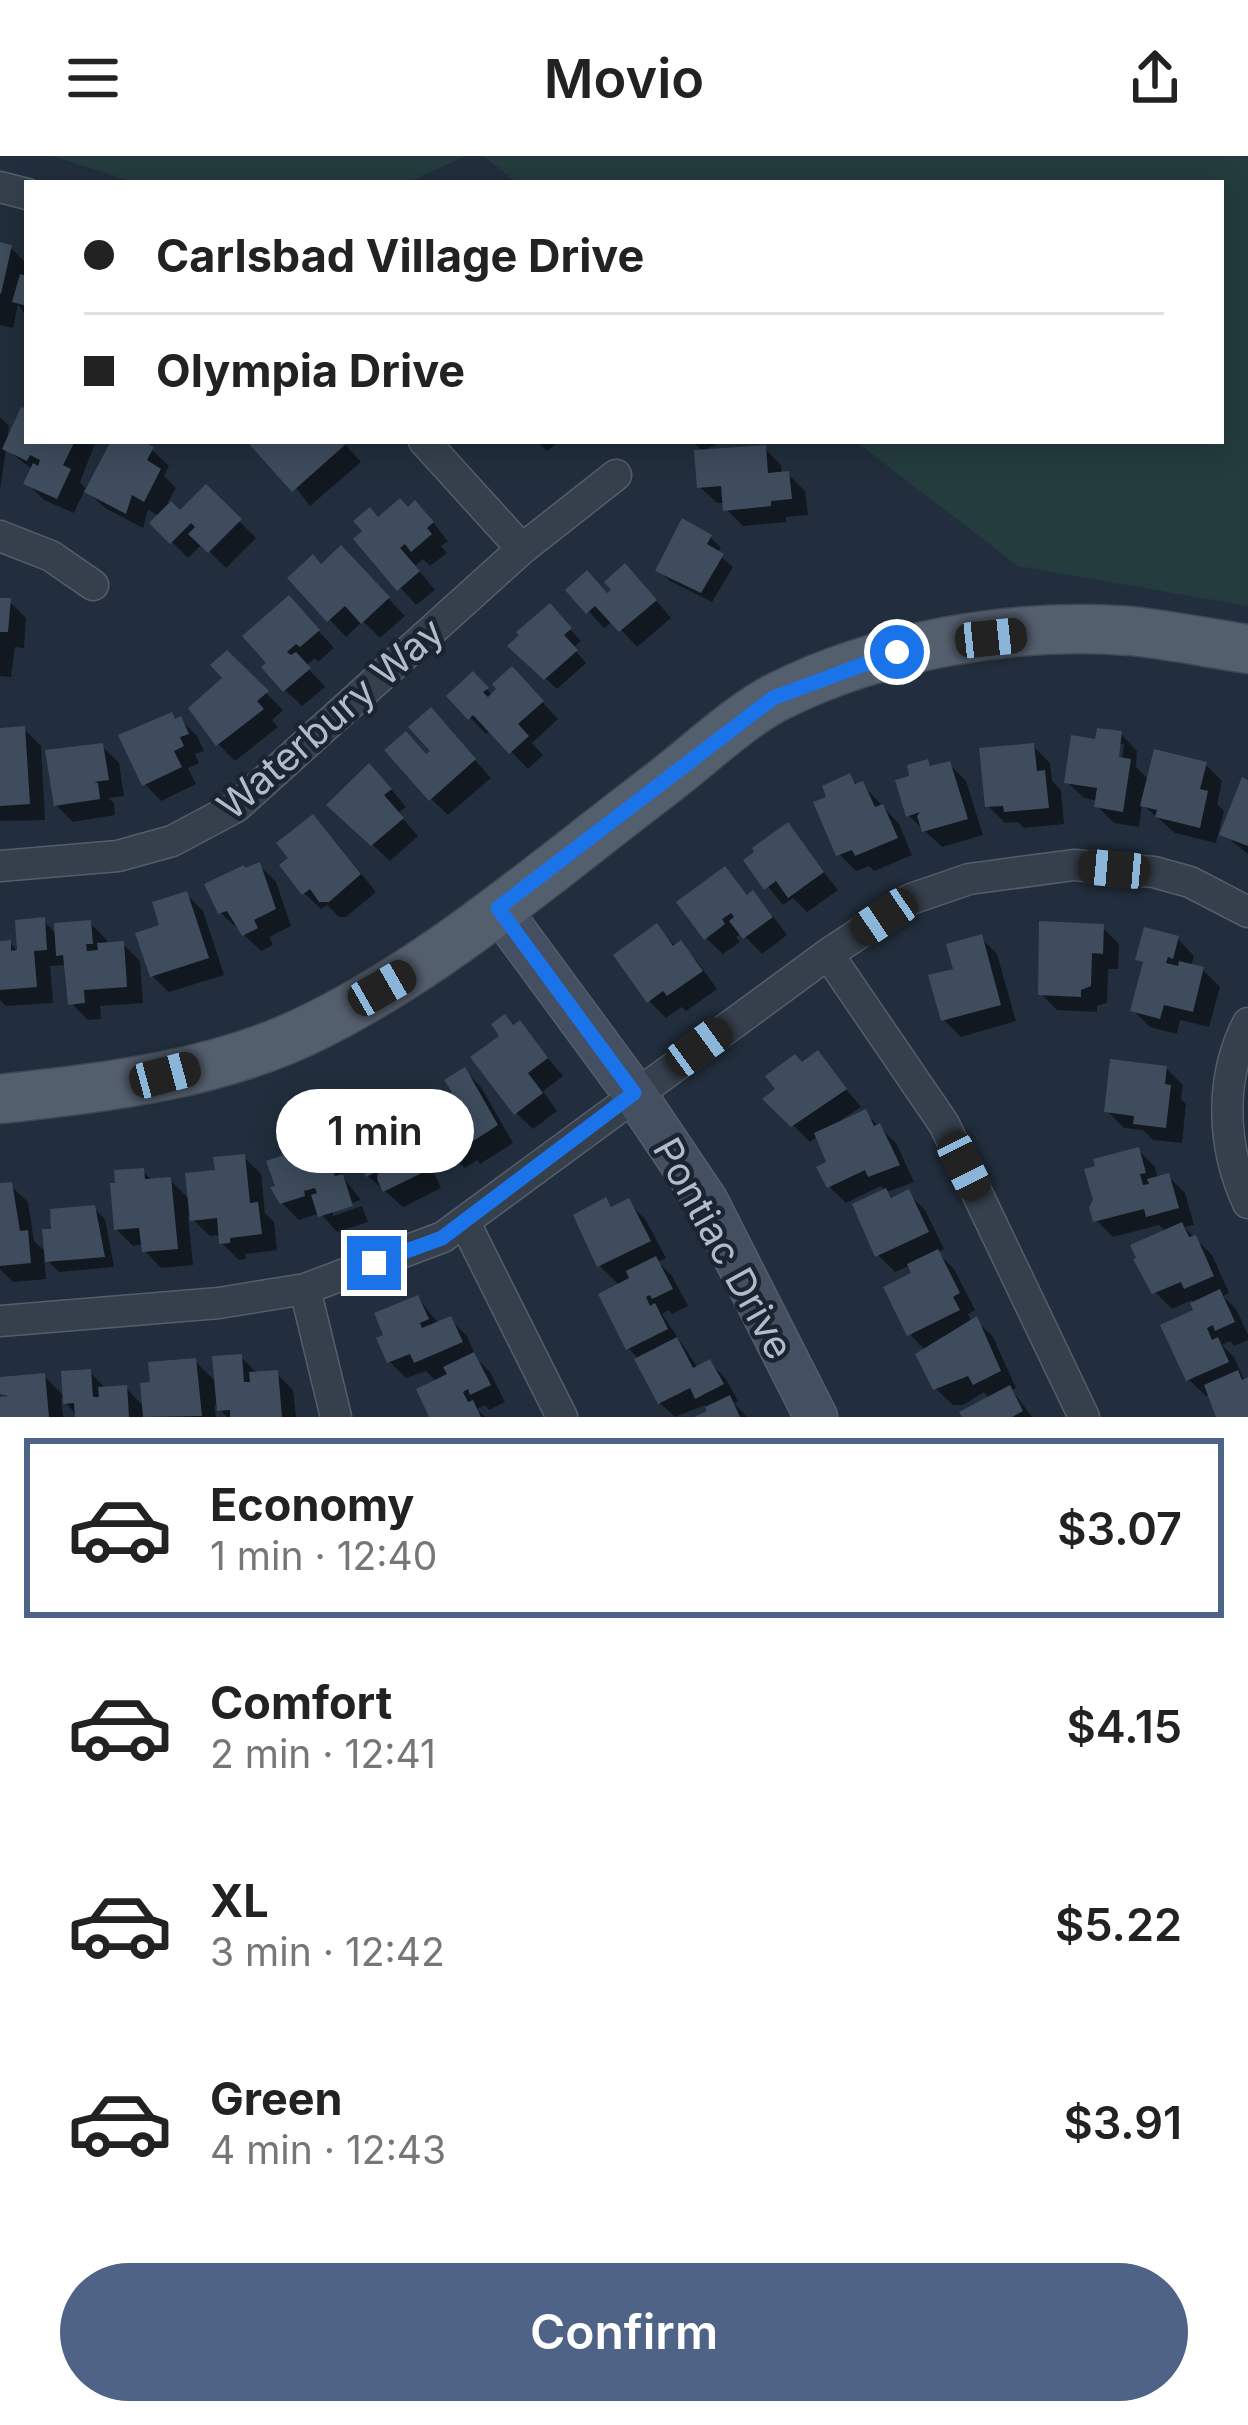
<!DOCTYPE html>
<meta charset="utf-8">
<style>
:root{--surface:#fff;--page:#f2f2f2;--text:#222;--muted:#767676;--line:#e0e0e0;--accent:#4e6385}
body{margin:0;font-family:Inter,sans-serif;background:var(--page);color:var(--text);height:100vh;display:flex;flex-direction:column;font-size:45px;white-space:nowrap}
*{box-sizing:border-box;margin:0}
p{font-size:39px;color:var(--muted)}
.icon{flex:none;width:66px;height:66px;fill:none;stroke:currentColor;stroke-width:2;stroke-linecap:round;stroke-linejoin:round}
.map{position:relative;height:1261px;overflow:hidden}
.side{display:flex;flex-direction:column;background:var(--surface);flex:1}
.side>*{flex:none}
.guide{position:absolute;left:24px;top:24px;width:1200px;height:264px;border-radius:0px;box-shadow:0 6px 30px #0003;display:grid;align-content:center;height:264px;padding:0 60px;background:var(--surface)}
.end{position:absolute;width:54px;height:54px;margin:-27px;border:15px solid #1a73e8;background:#fff;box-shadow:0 0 0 6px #fff}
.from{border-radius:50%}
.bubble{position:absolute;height:84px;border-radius:42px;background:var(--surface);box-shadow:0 6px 30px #0003;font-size:39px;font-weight:600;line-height:84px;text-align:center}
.car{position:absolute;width:36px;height:72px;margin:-36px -18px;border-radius:15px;box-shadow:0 0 9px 3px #0007;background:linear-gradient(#222 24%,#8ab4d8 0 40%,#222 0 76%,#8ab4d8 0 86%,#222 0)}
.guide b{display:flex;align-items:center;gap:42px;height:114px;font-size:45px}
.guide b+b{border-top:3px solid var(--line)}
.guide i{width:30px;height:30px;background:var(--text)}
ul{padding:21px 0 0;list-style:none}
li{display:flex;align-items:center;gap:36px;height:180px;margin:0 24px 18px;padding:0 36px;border:6px solid transparent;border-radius:0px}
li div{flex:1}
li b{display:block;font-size:45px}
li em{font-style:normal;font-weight:600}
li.current{border-color:var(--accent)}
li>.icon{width:108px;height:108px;stroke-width:1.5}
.primary-button{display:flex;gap:24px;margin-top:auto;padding:24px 60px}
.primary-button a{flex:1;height:138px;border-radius:72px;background:var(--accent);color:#fff;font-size:48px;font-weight:600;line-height:138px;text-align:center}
header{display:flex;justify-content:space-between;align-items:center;height:156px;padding:0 60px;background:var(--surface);font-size:54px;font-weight:600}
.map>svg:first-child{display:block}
.green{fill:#243c3e}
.shadow{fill:#0007;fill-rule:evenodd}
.building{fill:#3e4c5d}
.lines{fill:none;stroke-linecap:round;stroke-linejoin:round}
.minor-casing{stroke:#545e6b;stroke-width:33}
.secondary-casing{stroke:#545e6b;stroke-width:45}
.primary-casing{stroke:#3f4956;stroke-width:51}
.minor{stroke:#36404d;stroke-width:30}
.secondary{stroke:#444f61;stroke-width:42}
.primary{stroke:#545f6e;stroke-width:48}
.route{stroke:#1a73e8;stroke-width:15}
.labels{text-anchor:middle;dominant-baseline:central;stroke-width:9;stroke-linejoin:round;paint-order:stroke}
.street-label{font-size:39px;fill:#b2bbc9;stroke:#1b2532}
</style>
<header><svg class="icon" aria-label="menu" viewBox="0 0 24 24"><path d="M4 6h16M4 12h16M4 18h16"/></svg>Movio<svg class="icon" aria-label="share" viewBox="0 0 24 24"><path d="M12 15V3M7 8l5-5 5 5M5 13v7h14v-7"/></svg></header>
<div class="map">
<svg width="1248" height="1261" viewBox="0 0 1248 1261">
<rect width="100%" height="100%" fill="#222e3d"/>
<!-- green -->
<path class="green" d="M52,0H466L406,27H137Z
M483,0H1248V450L1018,410L855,285H1221V27H518Z"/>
<!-- shadow -->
<path class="shadow" d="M0,89L11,92L27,108L22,134L27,135V162L18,148L13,172L0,169Z
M27,257V285H96L80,326L88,335L114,285H135L152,294L169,310L164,320L176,332L168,346L180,358L206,332L256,382L226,412L202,388L188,402L153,367L160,360L148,354L143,372L105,352L85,333L74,357L44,344L27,327L33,314L6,293L0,334V261L9,270L7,286Z
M260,285H342L361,306L310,350Z
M537,285H561L547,295Z
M692,285H723L702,295Z
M764,292L781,309L782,319L788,318L805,335L808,359L786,361V366L743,370L726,353V347H717L700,331Z
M408,354L432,365L448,385L441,390L447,397L430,410L423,403L415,410L435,434L416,449L357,383L378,364Z
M710,381L721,392L717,397L733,411L712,446L670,425L659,415Z
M341,393L405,460L380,482L363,465L346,481L291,422L321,411Z
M642,428L671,462L637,491L613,465L604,472L569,434L608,440Z
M0,445H9L26,462L24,492L15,491L11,521L0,520Z
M549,451L581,485L573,492L586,507L557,533L511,490Z
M305,460L334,492L318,506L315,502L306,510L325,531L302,550L285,534L271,507Z
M227,498L283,554L272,564L278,571L235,605L218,588Z
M473,519L493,540L501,533L528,531L558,563L532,587L543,599L528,613L491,574L486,578L450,540Z
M181,564L197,580L204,595L195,598L199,607L188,612L196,628L161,645L145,628Z
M447,572L491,622L448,659L431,643Z
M24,573L41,590L45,664L0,665V575Z
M1121,578L1137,595L1136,611L1150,625L1205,608L1222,625L1217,648L1224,655L1216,687L1175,677L1142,648L1139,671L1114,667L1097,650L1098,645L1084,642L1067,626L1098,586ZM1118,588H1124L1120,616Z
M102,590L119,607L124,640L108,642L114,647L115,659L73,666L56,649Z
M1033,590L1050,607L1052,625L1061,634L1064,668L1024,672L1018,666L1005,667L988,650Z
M927,607L933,613L949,608L966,625L983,679L942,691L908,659L912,622Z
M850,621L859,630L862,628L899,668L912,699L874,715L869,710L856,715L839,698L830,642Z
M386,627L406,651L398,657L418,680L390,705L347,665Z
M1248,628V698L1223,678Z
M788,670L838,734L807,756L793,742L783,749L747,705Z
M330,679L376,736L346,761H339L327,749L321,753L304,737Z
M259,709L276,726L291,770L269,781L273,789L261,795L221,757L246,715Z
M725,714L749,741L753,738L769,755L787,779L762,798L742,777L736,781L740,786L723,798L706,782Z
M186,738L203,755L224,819L169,836L152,820L163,771Z
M43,765L58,779L90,767L107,784V789L123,788L140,805L143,847L100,850L101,863L88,864L71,847L67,809L50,810L53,847L6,850L0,844V788L10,787L20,798Z
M657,771L676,791L680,788L697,805L717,833L686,855L681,851L666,862L649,845Z
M1102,771L1119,788L1118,813H1108L1107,847L1097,850V856L1057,854L1041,838Z
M981,782L997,798L1016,865L961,881L944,864L956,815Z
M1178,783L1194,800L1191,811L1203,814L1220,831L1209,871L1180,864L1177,878L1150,871L1133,854L1145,809L1139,803Z
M519,868L563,920L543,935L557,955L533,973L516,957L515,872Z
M817,898L861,951L841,964L843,967L865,957L896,987L914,1026L887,1036L894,1044L908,1037L925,1054L944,1093L937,1096L954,1113L975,1154L968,1158L972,1167L976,1164L993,1181L1016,1232L1012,1234L1032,1261H966L964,1257L990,1243L984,1236L963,1249H953L936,1233L926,1195L910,1178L915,1118L911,1109L895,1116L878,1099L886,1035L881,1030L846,1047L829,1030L830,1008L818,980L810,986L767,943Z
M1166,912L1183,929L1181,943L1186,948L1182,987L1153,984L1143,974L1124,972L1107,955Z
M465,915L481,931L513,987L480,1008L477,1004L465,1012L448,996L457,937Z
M401,965L418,981L441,1032L403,1051L368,1020Z
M318,978L335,995L346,1025L361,1044L333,1053V1060L362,1050L368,1066L337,1076L320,1057L299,1064L282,1047L302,996Z
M1138,994L1155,1011L1158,1023L1168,1020L1185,1037L1194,1069L1184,1071L1212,1099L1229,1137L1223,1140L1236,1153L1248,1179V1184L1234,1190L1230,1185L1222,1189L1234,1201L1245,1226L1248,1224V1261H1220L1211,1238L1206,1240L1189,1224L1197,1155L1192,1144L1172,1153L1155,1136L1166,1076L1159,1069L1113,1081L1096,1064Z
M244,1001L261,1018L265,1057L274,1066L277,1094L245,1098L246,1103L239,1104L222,1087L221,1079L210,1080L188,1059L193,1109L161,1112L145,1095L144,1088L133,1090L116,1073L143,1015L154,1026L170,1024L191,1045L218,1017Z
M11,1030L28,1046L34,1085L48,1098L94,1052L105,1063L114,1111L59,1116L44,1101L46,1123L13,1126L0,1113V1031Z
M606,1045L614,1053L628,1046L645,1063L666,1102L658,1106L672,1120L688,1150L672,1158L668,1154L662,1158L698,1212L710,1206L726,1223L738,1245L734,1247L747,1261H703L711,1256L705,1249L675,1261L660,1247L640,1204L628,1192L620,1130L599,1109Z
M418,1142L439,1168L450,1163L467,1180L477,1203L490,1216L505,1246L489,1254L485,1249L477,1253L485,1261H432L420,1234L437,1226L426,1215L406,1222L389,1205Z
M241,1201L259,1219L276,1217L293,1234L296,1261H227L214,1248L216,1261H78L61,1241L63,1261H0V1244L8,1243L2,1237L44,1220L66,1242L90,1216L107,1234L126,1232L145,1252L153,1228L195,1205L218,1228Z"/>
<!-- building -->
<path class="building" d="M0,86L12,89L1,138L0,137Z
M20,118L27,120V150L12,146Z
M21,251L27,253V285H75L63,309L71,313L57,343L23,328L33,307L38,310L40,304L30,299L27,305L2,293Z
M111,285H142L154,291L147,304L161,313L144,346L132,339L126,358L84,336Z
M255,285H343L346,288L292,336L250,289Z
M766,289L768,317L789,315L792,343L771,345V350L723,355L721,330L697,332L694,294Z
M206,328L242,363L208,397L188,378L195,371L191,367L170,388L149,367L171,345L180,354Z
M400,342L408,351L415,344L434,366L427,372L432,378L411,396L405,388L400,392L420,415L397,435L353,383L362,375L353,365L370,351L378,361Z
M682,362L712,379L707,388L724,398L701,437L655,415Z
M341,389L390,441L361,468L345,450L327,466L287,422L313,398L321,408Z
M625,407L657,444L619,476L595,450L586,458L565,434L587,414L607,437L611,434L604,426Z
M289,439L320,474L300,491L296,488L287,496L291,499L296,496L311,512L283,536L261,511L266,507L242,480Z
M0,442H11L8,476H0Z
M550,447L572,472L564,479L578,494L544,524L507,490L519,479L516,476Z
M227,494L269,535L257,545L264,553L216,590L188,552L222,522L210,509Z
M512,510L544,545L518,568L529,580L509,598L473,559L468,564L446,540L473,515L489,532L483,536L488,541L496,533L492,528Z
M431,551L476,603L429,645L384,594L406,575L426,598L430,595L408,571Z
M172,556L175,563L181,560L189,578L180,581L184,590L174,595L182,611L142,630L118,579Z
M25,570L30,648L0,650V572Z
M1097,572L1122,575L1119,601L1131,603L1123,656L1094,651L1097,632L1064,627L1071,579L1095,583Z
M103,587L109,624L94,626L98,627L100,643L54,650L45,594Z
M1034,587L1037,615L1045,614L1049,652L1004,656L1003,650L985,651L979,592Z
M1154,593L1207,606L1200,633L1208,635L1200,672L1155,661L1157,654L1140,650Z
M928,603L930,610L950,605L968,663L922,676L917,660L920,656L906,661L895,624L909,620L907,609Z
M369,607L392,633L384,639L404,662L371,690L326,649Z
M850,617L855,628L863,625L875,651L883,648L898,682L855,700L852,694L836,700L813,646L826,641L822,630Z
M1242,621L1248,624V690L1219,679Z
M313,658L361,718L329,746H319L310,733L302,739L279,709L288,702L276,687Z
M788,666L824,716L788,742L776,725L764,734L743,704L754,696L752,692Z
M260,706L276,753L254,764L258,772L242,780L227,755L218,758L204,728L244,709L245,712Z
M725,710L747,739L753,734L773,761L743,783L729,765L734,761L731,757L722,763L725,768L704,784L676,746Z
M187,735L209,802L150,821L135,777L159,769L152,746Z
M45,761L47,794L34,795L37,831L0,834V785L11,784V795L17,794L15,764Z
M91,764L93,788H86L87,795L98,794L97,787L124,785L127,831L84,834L85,847L68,849L63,799L56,800L54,767Z
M1039,765L1104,768L1103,798L1092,797L1091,830L1081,834V841L1038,839Z
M657,767L673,790L681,784L703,815L667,840L663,835L647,847L613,799Z
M1144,771L1179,780L1173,803L1168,801L1166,807L1178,810L1179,805L1204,811L1193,856L1164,849L1160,863L1130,855L1143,806L1135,804Z
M982,778L1001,849L941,865L928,819L953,813L946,788Z
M505,858L513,869L520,864L548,902L528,917L543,937L514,959L470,901L499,880L491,868Z
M818,894L847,933L791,971L762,943L775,933L765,920L795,898L802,906Z
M1110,903L1167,910L1165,928L1171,929L1166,972L1133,968L1134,960L1104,956Z
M465,911L498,969L461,993L459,989L446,998L434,979L439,976L425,954L452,936L444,924Z
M866,953L874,970L880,967L900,1009L868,1021L865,1014L827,1032L816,1011L826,1006L814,977Z
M401,961L426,1015L383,1036L377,1023L378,1015L366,1021L350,988Z
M319,974L335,1020L343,1018L353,1050L318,1061L311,1039L317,1037L315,1032L304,1035L305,1040L280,1048L270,1031L275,1030L266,1005L299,994L295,983Z
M1139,991L1146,1017L1140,1018L1143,1029L1149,1028L1147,1023L1169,1017L1179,1052L1146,1061L1144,1053L1093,1066L1089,1051L1093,1044L1084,1013L1095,1010L1093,1003Z
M245,998L250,1047L258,1046L262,1078L230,1082V1087L219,1088L217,1062L190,1065L185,1017L215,1014L213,1001Z
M144,1012L145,1023L171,1021L178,1093L142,1096L139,1072L114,1074L110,1027H115L114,1014Z
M12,1026L20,1075L28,1074L31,1107L0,1110V1027Z
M886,1032L891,1042L909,1033L929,1076L875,1101L852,1048Z
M606,1041L611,1051L629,1042L651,1085L597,1111L573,1059Z
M95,1049L105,1101L45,1106L42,1073H51L50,1053Z
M1182,1066L1189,1081L1196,1079L1214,1120L1184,1133L1181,1126L1152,1138L1133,1103L1136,1102L1130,1089Z
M938,1093L960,1137L953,1141L960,1154L907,1180L883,1131L911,1117L907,1108Z
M656,1100L673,1133L652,1143L650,1139L646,1141L650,1150L655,1147L668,1173L626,1194L598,1138L629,1122L626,1115Z
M1220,1133L1235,1166L1215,1175L1213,1169L1207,1172L1212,1184L1218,1181L1229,1206L1186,1225L1160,1169L1193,1154L1190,1147Z
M418,1139L429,1163L420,1167L422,1172L451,1160L463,1186L414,1207L410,1198L387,1207L376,1182L383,1179L374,1157Z
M977,1160L1001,1215L973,1229L968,1220L933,1234L915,1198Z
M677,1181L693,1212L710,1203L724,1228L695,1243L690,1232L658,1248L634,1203Z
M474,1196L491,1229L470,1239L468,1233L463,1236L468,1246L473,1244L481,1261H429L416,1233L447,1218L443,1211Z
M242,1198L244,1226H250L249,1216L278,1214L282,1261H230V1254L217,1255L212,1200Z
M196,1202L202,1260L143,1261L140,1227L150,1226L148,1206Z
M91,1213L93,1241H99L98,1231L127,1229L129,1261H75L74,1247L63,1248L61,1215Z
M1238,1214L1242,1224L1248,1221V1261H1216L1204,1229Z
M45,1217L49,1261H0V1241L8,1240L0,1238V1221Z
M1010,1229L1023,1255L1012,1261H962L959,1256Z
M730,1239L740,1261H694L707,1255L705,1251Z"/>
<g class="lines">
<defs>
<path id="minor" d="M0,31L27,38
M424,285L522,393
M0,380L51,400L93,429
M0,710L118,700L172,685L236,651L522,393L616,319
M828,798L944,968L1084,1261
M1248,867C1219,923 1222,991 1248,1047
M465,1067L562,1261
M305,1133L336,1261
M0,1165L219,1147L305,1133L443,1081L828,798L911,743L969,723L1074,709L1154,716L1190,726L1248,756"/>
<path id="secondary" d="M498,752L634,937L706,1044L816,1261"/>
<path id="primary" d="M0,943C107,931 220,919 318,869C443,806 549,713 660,629C696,602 738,561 777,541C880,489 1015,466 1131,475C1170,479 1209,487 1248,493"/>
</defs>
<!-- minor casing -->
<use href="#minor" class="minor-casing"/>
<!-- secondary casing -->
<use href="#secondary" class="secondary-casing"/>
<!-- primary casing -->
<use href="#primary" class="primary-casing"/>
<!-- minor -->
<use href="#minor" class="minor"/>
<!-- secondary -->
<use href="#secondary" class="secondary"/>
<!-- primary -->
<use href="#primary" class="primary"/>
</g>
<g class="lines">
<!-- route -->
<path class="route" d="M374,1107L442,1082L634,937L498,752L773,542L897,496"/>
</g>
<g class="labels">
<!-- street labels -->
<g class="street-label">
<text transform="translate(330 562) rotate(-41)">Waterbury Way</text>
<text transform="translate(724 1092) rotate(61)">Pontiac Drive</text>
</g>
</g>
</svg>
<i class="end from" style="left:897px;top:496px"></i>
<i class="end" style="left:374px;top:1107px"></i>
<div class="bubble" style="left:276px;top:933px;width:198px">1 min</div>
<i class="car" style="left:991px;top:482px;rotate:84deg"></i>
<i class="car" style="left:1114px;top:713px;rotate:275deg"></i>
<i class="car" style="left:884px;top:761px;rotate:236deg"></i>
<i class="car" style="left:382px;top:832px;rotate:60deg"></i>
<i class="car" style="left:699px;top:891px;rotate:54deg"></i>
<i class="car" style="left:165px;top:919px;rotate:75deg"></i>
<i class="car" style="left:964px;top:1010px;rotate:154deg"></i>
<div class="guide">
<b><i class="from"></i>Carlsbad Village Drive</b>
<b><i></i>Olympia Drive</b>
</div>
</div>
<section class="side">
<ul>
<li class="current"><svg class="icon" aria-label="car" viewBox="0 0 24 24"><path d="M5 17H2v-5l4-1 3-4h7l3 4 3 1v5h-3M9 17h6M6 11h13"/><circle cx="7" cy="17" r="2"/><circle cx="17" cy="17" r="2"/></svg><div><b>Economy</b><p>1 min · 12:40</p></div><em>$3.07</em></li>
<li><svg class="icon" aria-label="car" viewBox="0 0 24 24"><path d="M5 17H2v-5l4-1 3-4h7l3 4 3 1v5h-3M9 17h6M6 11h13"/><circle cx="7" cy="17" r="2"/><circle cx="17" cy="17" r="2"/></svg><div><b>Comfort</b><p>2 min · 12:41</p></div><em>$4.15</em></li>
<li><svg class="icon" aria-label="car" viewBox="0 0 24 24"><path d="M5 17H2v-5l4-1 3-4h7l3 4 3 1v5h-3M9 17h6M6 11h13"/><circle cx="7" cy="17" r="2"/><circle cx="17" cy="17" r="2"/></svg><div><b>XL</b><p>3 min · 12:42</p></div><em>$5.22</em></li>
<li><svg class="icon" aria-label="car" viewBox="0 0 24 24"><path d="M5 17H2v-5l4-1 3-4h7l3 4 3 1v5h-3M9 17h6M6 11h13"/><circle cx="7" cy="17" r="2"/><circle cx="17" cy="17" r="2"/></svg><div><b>Green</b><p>4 min · 12:43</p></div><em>$3.91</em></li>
</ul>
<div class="primary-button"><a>Confirm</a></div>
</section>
